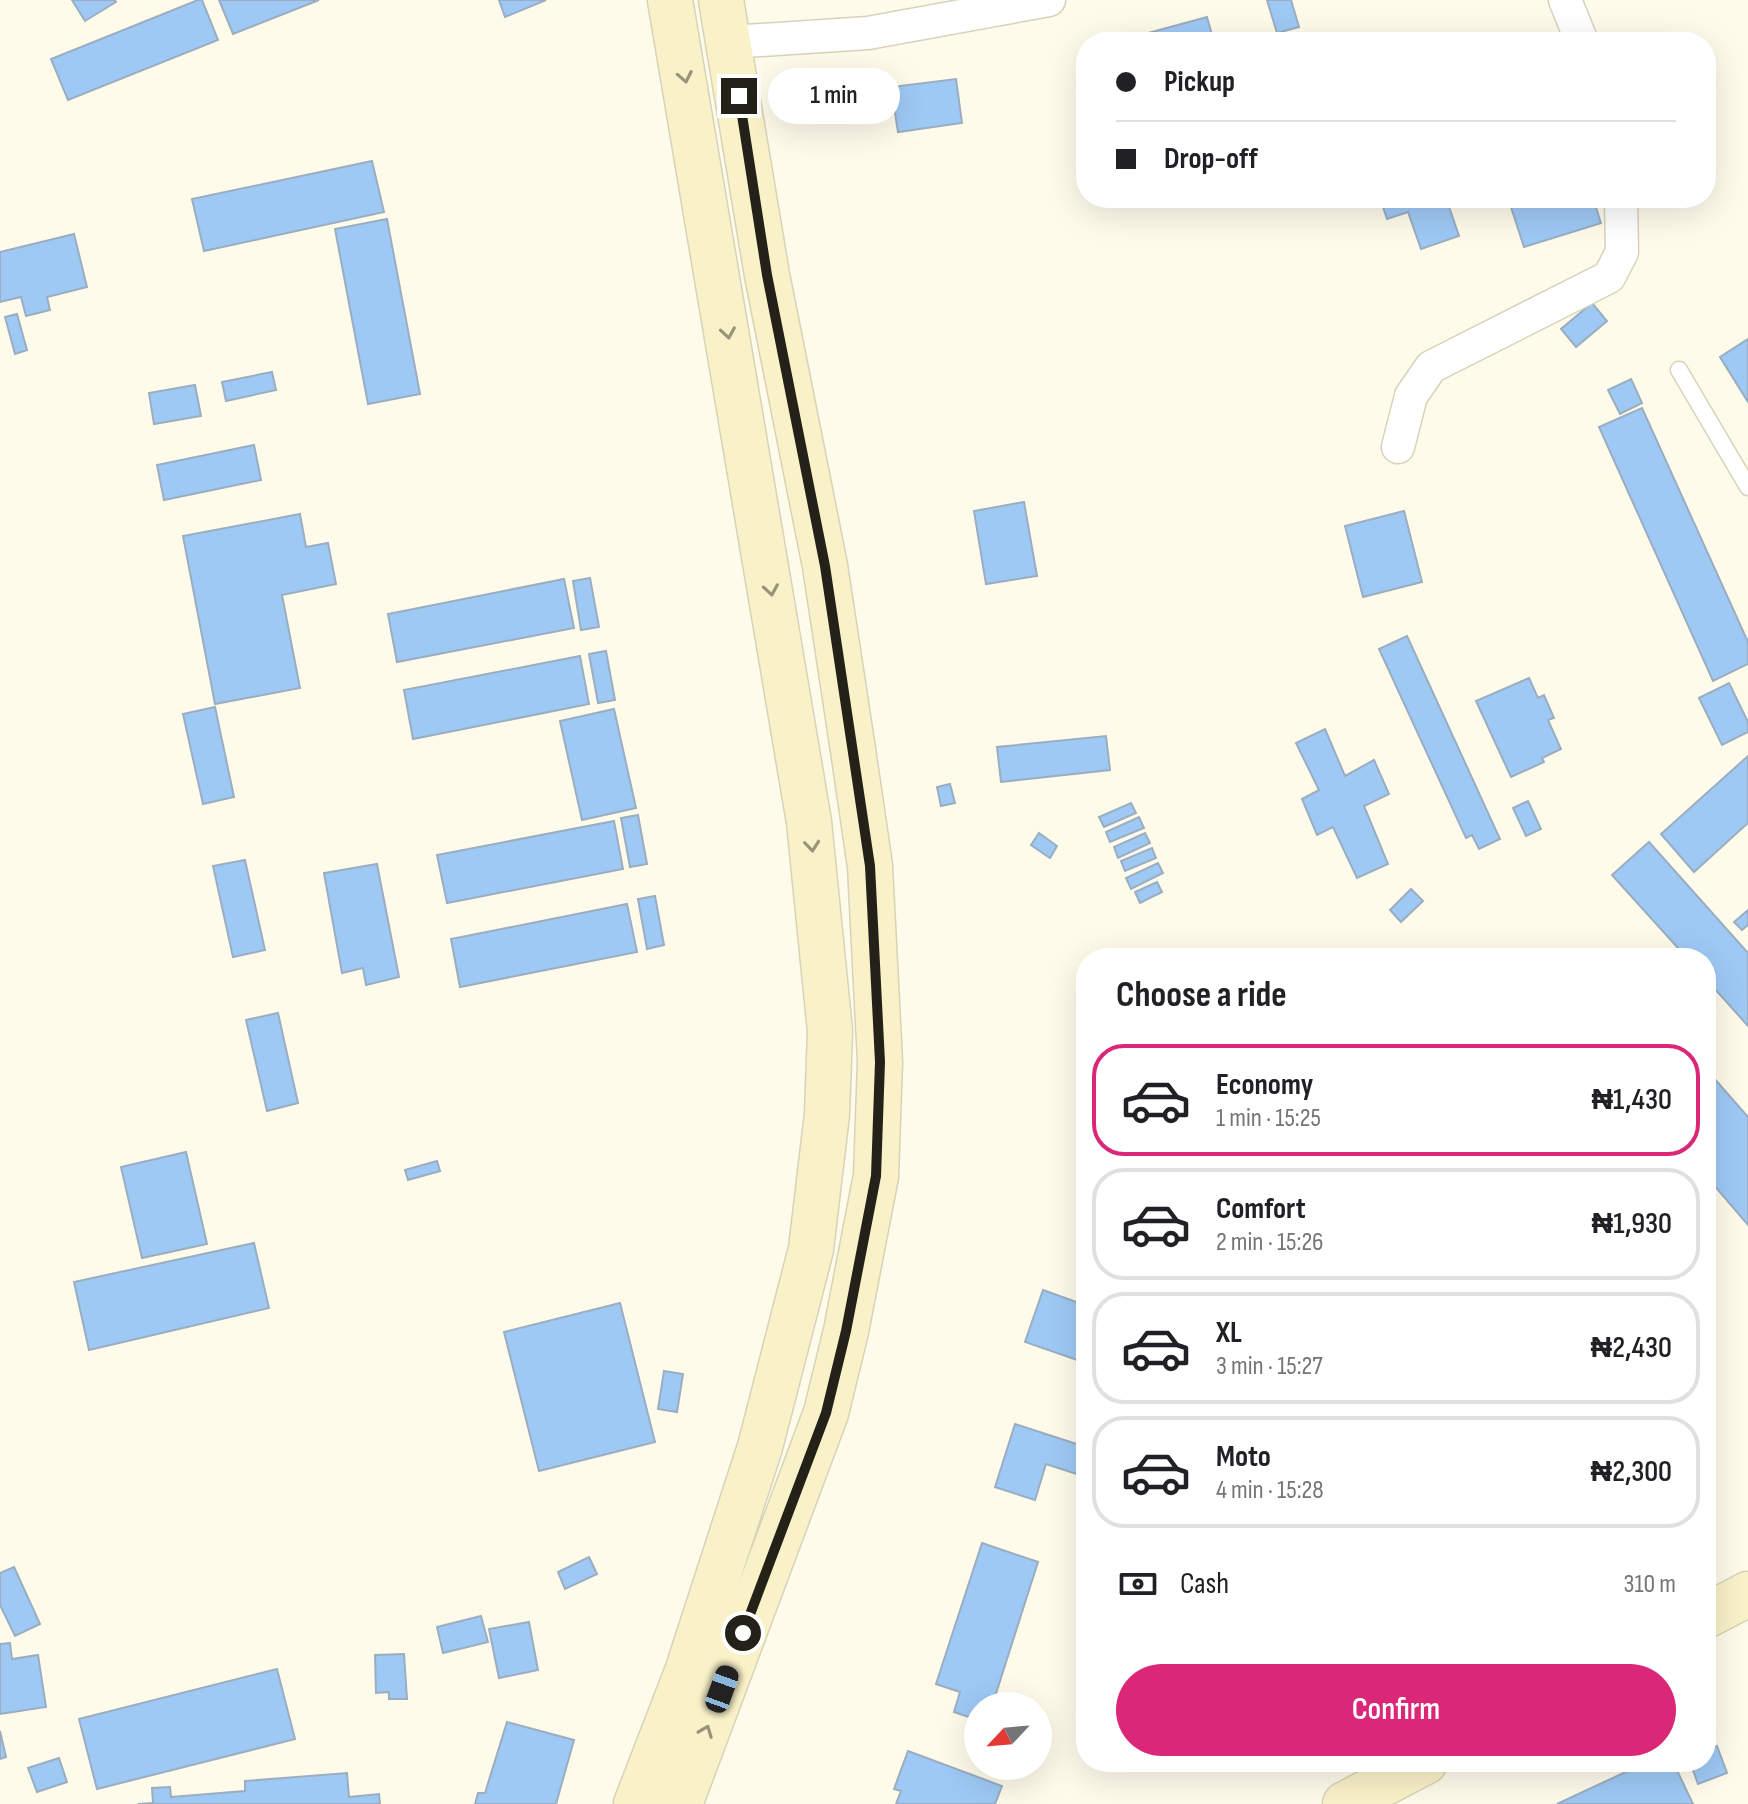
<!DOCTYPE html>
<meta charset="utf-8">
<style>
:root{--surface:#fff;--page:#f2f2f2;--text:#202124;--muted:#757577;--line:#e0e0e0;--accent:#db2777}
body{margin:0;font-family:"Sofia Sans Condensed",sans-serif;background:var(--page);color:var(--text);height:100vh;display:flex;flex-direction:column;font-size:30px;white-space:nowrap}
*{box-sizing:border-box;margin:0}
p{font-size:26px;color:var(--muted)}
.icon{flex:none;width:44px;height:44px;fill:none;stroke:currentColor;stroke-width:2;stroke-linecap:round;stroke-linejoin:round}
.map{position:relative;flex:1;overflow:hidden}
.panel{position:absolute;left:1076px;top:948px;width:640px;height:824px;display:flex;flex-direction:column;background:var(--surface);border-radius:32px;box-shadow:0 8px 32px #0002}
.panel>*{flex:none}
.top-card{position:absolute;left:1076px;top:32px;width:640px;height:176px;border-radius:32px;box-shadow:0 8px 32px #0002;display:grid;align-content:center;height:176px;padding:0 40px;background:var(--surface)}
.needle{width:52px;rotate:244deg}
.buttons{position:absolute;left:964px;top:1692px;display:grid;gap:16px}
.buttons a{display:grid;place-items:center;width:88px;height:88px;border-radius:50%;background:var(--surface);box-shadow:0 8px 32px #0002;font-size:40px}
.end{position:absolute;width:36px;height:36px;margin:-18px;border:10px solid #242218;background:#fff;box-shadow:0 0 0 4px #fff}
.from{border-radius:50%}
.bubble{position:absolute;height:56px;border-radius:28px;background:var(--surface);box-shadow:0 8px 32px #0002;font-size:26px;font-weight:600;line-height:56px;text-align:center}
.car{position:absolute;width:24px;height:48px;margin:-24px -12px;border-radius:10px;box-shadow:0 0 6px 2px #0007;background:linear-gradient(#222 24%,#8ab4d8 0 40%,#222 0 76%,#8ab4d8 0 86%,#222 0)}
.top-card b{display:flex;align-items:center;gap:28px;height:76px;font-size:30px}
.top-card b+b{border-top:2px solid var(--line)}
.top-card i{width:20px;height:20px;background:var(--text)}
ul{padding:0;list-style:none}
li{display:flex;align-items:center;gap:24px;height:112px;margin:0 16px 12px;padding:0 24px;border:4px solid var(--line);border-radius:32px}
li div{flex:1}
li b{display:block;font-size:30px}
li em{font-style:normal;font-weight:600}
li.active{border-color:var(--accent)}
li>.icon{width:72px;height:72px;stroke-width:1.5}
h2{padding:0 40px;font-size:36px;line-height:96px}
.pay{display:flex;align-items:center;gap:20px;height:88px;padding:0 40px;font-size:30px}
.pay p{margin-inline-start:auto}
.button{display:flex;gap:16px;margin-top:auto;padding:16px 40px}
.button a{flex:1;height:92px;border-radius:48px;background:var(--accent);color:#fff;font-size:32px;font-weight:600;line-height:92px;text-align:center}
.map>svg:first-child{display:block}
.building{fill:#9ec9f5;stroke:#9aadc1;stroke-width:2}
.lines{fill:none;stroke-linecap:round;stroke-linejoin:round}
.lane-casing{stroke:#d8d3b8;stroke-width:19}
.street-casing{stroke:#d8d3b8;stroke-width:35}
.secondary-casing{stroke:#d8d3b8;stroke-width:47}
.lane{stroke:#fff;stroke-width:16}
.street{stroke:#fff;stroke-width:32}
.secondary{stroke:#f9f1c8;stroke-width:44}
.oneway{stroke:#999479}
.route{stroke:#242218;stroke-width:10}
</style>
<div class="map">
<svg width="1748" height="1804" viewBox="0 0 1748 1804">
<rect width="100%" height="100%" fill="#fefbeb"/>
<!-- building -->
<path class="building" d="M72,0H115L116,2L85,21Z
M198,0H202L218,40L68,100L51,59Z
M219,0H319L233,34Z
M499,0H546L505,17Z
M1267,0H1291L1299,27L1277,33Z
M1207,17L1214,42H1131L1130,38Z
M956,79L962,123L898,132L891,87Z
M372,161L384,212L204,251L192,199Z
M1380,198H1446L1459,236L1421,249L1408,212L1387,219Z
M1508,198H1593L1601,223L1524,247Z
M387,219L420,394L368,404L335,229Z
M74,234L87,287L47,297L50,310L26,316L21,297L0,302V252Z
M1592,303L1607,321L1576,347L1561,329Z
M17,314L27,350L15,354L5,317Z
M1748,339V402L1720,357Z
M272,372L276,390L226,401L222,382Z
M1631,379L1642,403L1620,414L1608,390Z
M195,385L201,416L154,424L149,393Z
M1642,408L1748,642V664L1713,681L1599,427Z
M254,445L261,480L164,500L157,465Z
M1024,502L1037,576L986,584L974,511Z
M1404,511L1422,582L1363,597L1345,526Z
M300,514L306,547L328,543L336,584L282,595L300,688L215,704L183,536Z
M590,578L599,627L581,630L573,581Z
M564,579L574,628L397,662L388,614Z
M1407,636L1500,839L1479,849L1472,835L1466,838L1379,649Z
M606,651L615,700L598,703L589,654Z
M580,656L589,704L413,739L404,690Z
M1529,678L1538,698L1544,695L1554,718L1548,720L1561,749L1542,758L1544,762L1511,777L1476,701Z
M1729,683L1748,722V732L1722,745L1699,698Z
M215,707L234,797L203,804L183,714Z
M614,709L636,808L582,820L560,721Z
M1325,729L1345,776L1374,760L1389,794L1364,806L1388,864L1357,878L1333,827L1317,835L1302,799L1319,790L1296,743Z
M1106,736L1110,770L1001,782L997,747Z
M1748,756V823L1694,872L1661,834Z
M950,784L955,803L941,806L937,787Z
M1528,801L1541,829L1526,836L1513,808Z
M1131,803L1136,813L1104,827L1099,817Z
M638,815L647,864L630,867L621,818Z
M1139,817L1144,828L1110,842L1106,832Z
M614,821L623,869L447,903L437,855Z
M1039,833L1057,846L1050,858L1031,845Z
M1145,833L1150,843L1118,858L1114,847Z
M1649,842L1748,953V1026L1706,979V958H1687L1612,875Z
M1152,848L1156,858L1125,871L1121,861Z
M245,860L265,950L233,957L213,866Z
M1158,863L1163,873L1131,889L1126,878Z
M377,864L399,977L366,985L363,968L342,973L324,873Z
M1157,882L1162,892L1140,903L1135,892Z
M1411,889L1423,901L1401,922L1390,910Z
M655,896L664,945L647,949L638,899Z
M627,904L637,952L460,987L451,939Z
M1748,910V925L1742,930L1734,922Z
M278,1013L298,1103L267,1111L246,1020Z
M1706,1069L1748,1117V1225L1706,1176Z
M186,1152L207,1244L142,1258L121,1167Z
M437,1161L440,1171L408,1180L405,1170Z
M254,1243L269,1308L89,1350L74,1282Z
M1043,1290L1085,1305L1080,1319L1086,1321V1363L1025,1342Z
M620,1303L655,1442L539,1471L504,1332Z
M664,1371L683,1374L677,1412L658,1409Z
M1015,1424L1086,1447V1477L1046,1464L1035,1500L995,1487Z
M982,1543L1038,1562L992,1706H978V1720L954,1712L960,1692L936,1684Z
M589,1557L597,1574L565,1589L558,1572Z
M14,1567L40,1624L15,1636L0,1605V1573Z
M481,1616L488,1642L443,1653L437,1627Z
M529,1622L538,1670L499,1678L489,1629Z
M1082,1641L1086,1642V1664L1079,1663Z
M10,1643L12,1659L38,1655L46,1707L0,1714V1644Z
M404,1654L407,1699H389V1692L376,1693L375,1655Z
M277,1669L295,1739L97,1789L79,1719Z
M507,1722L574,1740L556,1804H475L478,1793H485Z
M0,1731L6,1757L0,1759Z
M1717,1746L1727,1773L1698,1784L1690,1762H1706V1750Z
M908,1751L1002,1786L995,1804H896L901,1791L894,1789Z
M59,1758L67,1782L37,1792L28,1768Z
M1647,1762H1673L1693,1804H1557Z
M347,1773L349,1797L379,1794L380,1804H138L153,1803L152,1788L170,1787L171,1797L245,1791V1781Z"/>
<g class="lines">
<defs>
<path id="lane" d="M1679,370L1748,487"/>
<path id="street" d="M1565,0L1582,42
M730,42L868,33L1049,0
M1398,447L1411,396L1431,367L1609,277L1622,252L1621,198"/>
<path id="secondary" d="M1706,1616L1748,1594
M636,1804L687,1672L760,1447L811,1249L827,1114L830,1031L809,822L670,0
M680,1804L826,1413L846,1331L876,1176L880,1062L870,866L853,750L825,566L767,275L721,0
M1345,1804L1425,1762"/>
</defs>
<!-- lane casing -->
<use href="#lane" class="lane-casing"/>
<!-- street casing -->
<use href="#street" class="street-casing"/>
<!-- secondary casing -->
<use href="#secondary" class="secondary-casing"/>
<!-- lane -->
<use href="#lane" class="lane"/>
<!-- street -->
<use href="#street" class="street"/>
<!-- secondary -->
<use href="#secondary" class="secondary"/>
</g>
<!-- one-way arrows -->
<defs><path id="oneway-chevron" d="M-2-3.5L2.5 0L-2 3.5" fill="none" stroke-width="1.6" stroke-linecap="round" stroke-linejoin="round" transform="scale(2)"/></defs>
<g class="oneway">
<use href="#oneway-chevron" transform="translate(685 77) rotate(79)"/>
<use href="#oneway-chevron" transform="translate(728 333) rotate(81)"/>
<use href="#oneway-chevron" transform="translate(771 590) rotate(81)"/>
<use href="#oneway-chevron" transform="translate(812 846) rotate(84)"/>
<use href="#oneway-chevron" transform="translate(706 1731) rotate(-69)"/>
</g>
<g class="lines">
<!-- route -->
<path class="route" d="M739,96L767,275L825,566L870,866L880,1062L876,1176L846,1331L826,1413L743,1633"/>
</g>
</svg>
<div class="buttons">
<a><svg class="needle" viewBox="-14 -14 28 28"><path d="M0-13l5 13h-10z" fill="#e53935"/><path d="M0 13l5-13h-10z" fill="#757577"/></svg></a>
</div>
<i class="end from" style="left:743px;top:1633px"></i>
<i class="end" style="left:739px;top:96px"></i>
<div class="bubble" style="left:768px;top:68px;width:132px">1 min</div>
<i class="car" style="left:722px;top:1689px;rotate:20deg"></i>
<div class="top-card">
<b><i class="from"></i>Pickup</b>
<b><i></i>Drop-off</b>
</div>
<section class="panel">
<h2>Choose a ride</h2>
<ul>
<li class="active"><svg class="icon" aria-label="car" viewBox="0 0 24 24"><path d="M5 17H2v-5l4-1 3-4h7l3 4 3 1v5h-3M9 17h6M6 11h13"/><circle cx="7" cy="17" r="2"/><circle cx="17" cy="17" r="2"/></svg><div><b>Economy</b><p>1 min · 15:25</p></div><em>₦1,430</em></li>
<li><svg class="icon" aria-label="car" viewBox="0 0 24 24"><path d="M5 17H2v-5l4-1 3-4h7l3 4 3 1v5h-3M9 17h6M6 11h13"/><circle cx="7" cy="17" r="2"/><circle cx="17" cy="17" r="2"/></svg><div><b>Comfort</b><p>2 min · 15:26</p></div><em>₦1,930</em></li>
<li><svg class="icon" aria-label="car" viewBox="0 0 24 24"><path d="M5 17H2v-5l4-1 3-4h7l3 4 3 1v5h-3M9 17h6M6 11h13"/><circle cx="7" cy="17" r="2"/><circle cx="17" cy="17" r="2"/></svg><div><b>XL</b><p>3 min · 15:27</p></div><em>₦2,430</em></li>
<li><svg class="icon" aria-label="car" viewBox="0 0 24 24"><path d="M5 17H2v-5l4-1 3-4h7l3 4 3 1v5h-3M9 17h6M6 11h13"/><circle cx="7" cy="17" r="2"/><circle cx="17" cy="17" r="2"/></svg><div><b>Moto</b><p>4 min · 15:28</p></div><em>₦2,300</em></li>
</ul>
<div class="pay"><svg class="icon" aria-label="cash" viewBox="0 0 24 24"><path d="M3 7h18v10H3z"/><circle cx="12" cy="12" r="2"/></svg>Cash<p>310 m</p></div>
<div class="button"><a>Confirm</a></div>
</section>
</div>
